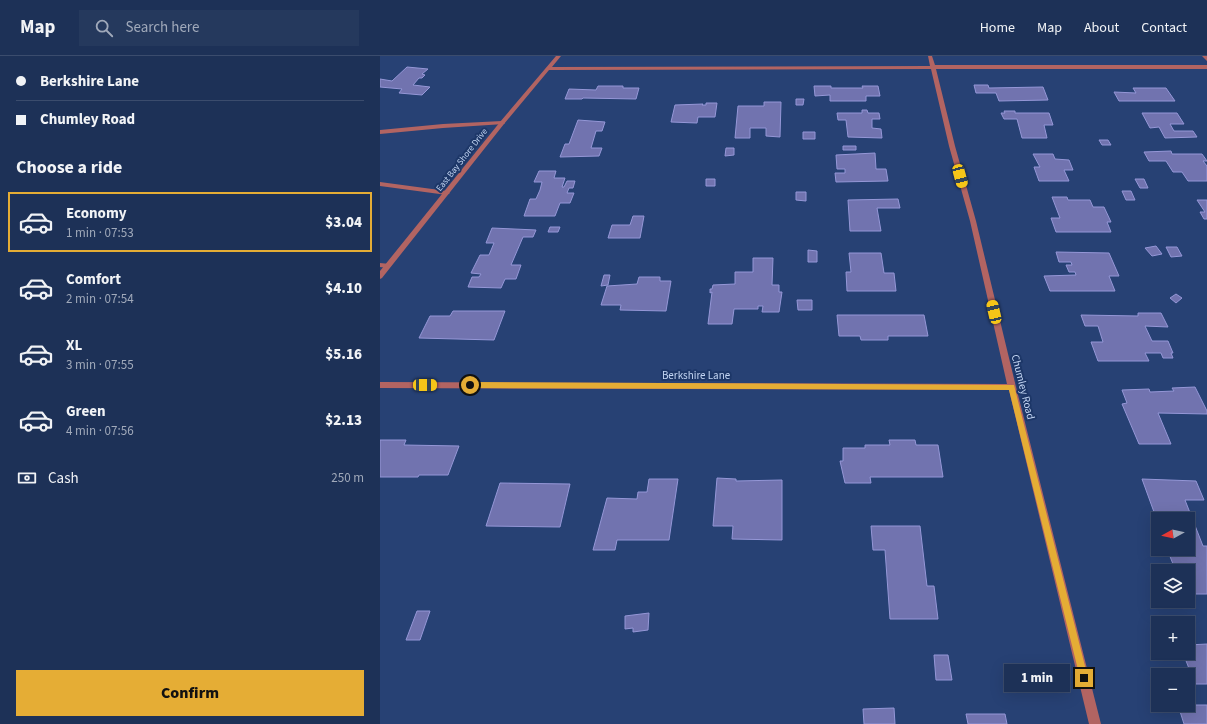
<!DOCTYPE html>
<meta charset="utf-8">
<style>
:root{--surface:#1d3157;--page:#25395d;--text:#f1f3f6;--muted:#a0a9ba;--line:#3b4c6d;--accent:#e5ad35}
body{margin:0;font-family:"Source Sans 3",sans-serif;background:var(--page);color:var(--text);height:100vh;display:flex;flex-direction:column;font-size:15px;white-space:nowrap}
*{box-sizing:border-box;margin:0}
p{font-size:13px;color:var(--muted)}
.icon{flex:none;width:22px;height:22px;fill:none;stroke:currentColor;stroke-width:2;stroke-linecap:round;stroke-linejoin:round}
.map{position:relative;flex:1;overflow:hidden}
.drawer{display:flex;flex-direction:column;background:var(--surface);width:380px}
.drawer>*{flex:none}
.hud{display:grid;align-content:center;height:88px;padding:0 16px;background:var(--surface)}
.needle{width:26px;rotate:262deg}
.tools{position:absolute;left:771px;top:456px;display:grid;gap:8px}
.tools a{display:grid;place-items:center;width:44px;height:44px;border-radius:0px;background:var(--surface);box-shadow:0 4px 16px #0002,0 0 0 1px var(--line);font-size:20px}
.end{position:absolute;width:18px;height:18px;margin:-9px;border:5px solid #e5ad35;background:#111;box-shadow:0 0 0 2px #111}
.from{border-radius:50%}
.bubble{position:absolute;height:28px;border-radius:0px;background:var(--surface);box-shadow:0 4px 16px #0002,0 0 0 1px var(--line);font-size:13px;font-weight:800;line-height:28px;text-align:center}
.car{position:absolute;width:12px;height:24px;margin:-12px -6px;border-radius:5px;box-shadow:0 0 3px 1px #0007;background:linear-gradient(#f5c518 24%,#345 0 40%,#f5c518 0 76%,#345 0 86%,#f5c518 0)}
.hud b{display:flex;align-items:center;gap:14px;height:38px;font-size:15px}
.hud b+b{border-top:1px solid var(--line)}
.hud i{width:10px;height:10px;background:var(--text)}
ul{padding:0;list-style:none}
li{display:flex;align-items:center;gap:12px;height:60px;margin:0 8px 6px;padding:0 8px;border:2px solid transparent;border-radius:0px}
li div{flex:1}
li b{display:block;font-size:15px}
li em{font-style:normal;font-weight:800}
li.on{border-color:var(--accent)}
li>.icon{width:36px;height:36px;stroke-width:1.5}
h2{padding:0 16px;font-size:18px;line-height:48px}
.pay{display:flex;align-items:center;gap:10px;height:44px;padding:0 16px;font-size:15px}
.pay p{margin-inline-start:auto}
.primary-button{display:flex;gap:8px;margin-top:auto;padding:8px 16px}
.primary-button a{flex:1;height:46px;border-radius:0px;background:var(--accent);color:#111;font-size:16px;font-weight:800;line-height:46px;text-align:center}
header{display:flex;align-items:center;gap:24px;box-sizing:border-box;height:56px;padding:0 20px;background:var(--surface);border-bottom:1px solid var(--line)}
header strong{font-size:19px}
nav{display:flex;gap:22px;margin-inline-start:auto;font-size:14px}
.search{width:280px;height:36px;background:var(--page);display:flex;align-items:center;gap:10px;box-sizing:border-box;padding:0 14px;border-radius:0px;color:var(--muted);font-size:15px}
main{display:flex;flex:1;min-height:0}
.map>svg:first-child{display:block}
.building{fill:#7173af;stroke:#9597d7}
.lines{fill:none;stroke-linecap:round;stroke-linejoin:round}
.lane{fill:#b26462;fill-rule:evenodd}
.street{fill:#b26462;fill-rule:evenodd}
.route{fill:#e5ad35}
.labels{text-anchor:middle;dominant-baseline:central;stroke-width:4;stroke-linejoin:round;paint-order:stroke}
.far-street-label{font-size:9px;fill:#c3d5f3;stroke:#1d3768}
.street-label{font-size:11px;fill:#c3d5f3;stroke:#1d3768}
</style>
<header>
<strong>Map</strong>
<div class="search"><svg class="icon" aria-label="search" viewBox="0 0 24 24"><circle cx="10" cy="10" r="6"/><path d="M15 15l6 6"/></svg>Search here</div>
<nav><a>Home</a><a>Map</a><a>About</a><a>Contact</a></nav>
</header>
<main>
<section class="drawer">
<div class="hud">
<b><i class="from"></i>Berkshire Lane</b>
<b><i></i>Chumley Road</b>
</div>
<h2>Choose a ride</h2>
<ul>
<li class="on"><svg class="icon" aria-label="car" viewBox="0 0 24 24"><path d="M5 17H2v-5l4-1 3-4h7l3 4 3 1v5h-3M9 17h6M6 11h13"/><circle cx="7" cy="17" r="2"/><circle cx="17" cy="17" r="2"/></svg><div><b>Economy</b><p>1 min · 07:53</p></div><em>$3.04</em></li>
<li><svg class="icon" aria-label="car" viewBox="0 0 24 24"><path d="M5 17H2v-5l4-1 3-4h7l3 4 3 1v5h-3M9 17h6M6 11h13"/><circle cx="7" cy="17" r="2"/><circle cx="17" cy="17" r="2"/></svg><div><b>Comfort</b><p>2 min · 07:54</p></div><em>$4.10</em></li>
<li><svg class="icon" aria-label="car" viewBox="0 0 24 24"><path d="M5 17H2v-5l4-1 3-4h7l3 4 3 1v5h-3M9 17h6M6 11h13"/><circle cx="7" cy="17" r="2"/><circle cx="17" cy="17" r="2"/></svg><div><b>XL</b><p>3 min · 07:55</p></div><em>$5.16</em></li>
<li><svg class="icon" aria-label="car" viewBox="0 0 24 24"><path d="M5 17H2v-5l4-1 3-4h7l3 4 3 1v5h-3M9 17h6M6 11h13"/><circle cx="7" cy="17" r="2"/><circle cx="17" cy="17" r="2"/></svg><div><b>Green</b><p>4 min · 07:56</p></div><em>$2.13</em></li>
</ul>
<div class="pay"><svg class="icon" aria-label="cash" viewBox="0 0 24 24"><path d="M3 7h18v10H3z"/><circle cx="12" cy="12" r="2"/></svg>Cash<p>250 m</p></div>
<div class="primary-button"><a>Confirm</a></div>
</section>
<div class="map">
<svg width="827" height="668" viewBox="0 0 827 668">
<rect width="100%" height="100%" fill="#274174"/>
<!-- building -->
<path class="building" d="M27,11L48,13L42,18L45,19L42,22H39L33,29L50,31L42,39L19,37L22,33L0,31V23L12,25Z
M594,29H608L609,32L663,31L668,44L619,45L616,37H596Z
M218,30H243V32H259L256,43L203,42L202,43H185L189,33L216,34Z
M434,30H451V32H483L482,30H498L500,40H486V45H450V39L435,40Z
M753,32H786L795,45H739L734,36L756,37Z
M416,43H424L423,49H416Z
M384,46H401L400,81L386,80V72H370V82H355L358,50H384Z
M326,47H337L335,61H318L317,67L291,66L295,49L323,48L322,49H326Z
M482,54H487L488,57H499L500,63H492V72L501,73L502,82L468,81L466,64H458L457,57H482Z
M624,55H635V57H669L673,69H664L667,82H642L637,63H624L621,57H625Z
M762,57H797L804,68H790L794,75H813L817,81L785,82L779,71L770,72Z
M198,64L225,66L222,75H216L211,92H222L219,100L180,101L185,88H189Z
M423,76H435V83H423Z
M719,84H728L731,89H722Z
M463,90H476V94H463Z
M346,92H354V99L345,100Z
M791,95L792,98H822L827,105H823L827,110V125H808L802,116H793L786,105H769L764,96Z
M495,97L496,113H506L508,125L456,126L455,117H465V113H457L456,99Z
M653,98H673L675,103L689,104L693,114H684L689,125H659L654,111H660Z
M159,115H176L174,122H185L182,131H184L187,125H195L193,132H189L187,137H194L190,147H180L175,160H144L150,143H156L160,134L162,126H154Z
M326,123H335V130H326Z
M755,123H764L768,132H760Z
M742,135H751L755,144H746Z
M416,136H426V145L416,144Z
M672,141H687L688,144H710L713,151H724L731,166H727L731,176H676L671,162H680Z
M518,143L520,152H497L501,175H470L468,144Z
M817,144H827V163H824L820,156H825Z
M253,160H264L260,182H228L232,169H250Z
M170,171H180L178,176H168Z
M112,172L156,174L153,181H143L131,209H141L136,223H125L121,232L88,231L92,221H99L101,218L91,217L100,199H109L114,187H106Z
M776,190L782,198L772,200L765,192Z
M786,191H797L802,200L791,201Z
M428,194L437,195V206H428Z
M676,196L729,197L739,220H729L735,235H670L664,220L696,219L695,216H689L686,209H692L691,206H679Z
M469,197H501L504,217H514L516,235H467L466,216H471Z
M373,202H393L392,229H399V236H402L399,256H382L383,250H378V253H354L352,268H328L332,236L330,237V233H332L333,229L355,228V216H373Z
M224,219H230L228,229L221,230Z
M259,221H280V225H291L286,255L240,254L241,249H221L227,230L257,228Z
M796,238L802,242L796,247L790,242Z
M417,244H432V254H418Z
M73,255H125L114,284L39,282L50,260H70Z
M758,257H781L788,271L765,270L772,285H788L793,297H791L793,302H783L781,297H765L769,305H718L711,286H723L718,270H705L701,259L758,260Z
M457,259H544L548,280H508V284H481L480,280H459Z
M815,331L827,355V358L778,357L791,388H759L742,348L747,347L742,334L769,333L770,336L794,335L792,332Z
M0,384H26L24,389L79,390L68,419H39L38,421H0Z
M509,384H535L536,389H558L563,421H490L491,427H465L460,405H463V392H485V389H510Z
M337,422L356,423V425L402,424V484L352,483L353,470H333Z
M269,423H298L289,484H237L235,494H213L227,442L257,443L258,436H267Z
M762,423L816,425L824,444H805L823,490H827V538H808V515H799L796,508H793L787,493H808V463H778V467Z
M120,427L190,428L180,471L106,470Z
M491,470H540L547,530H554L558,563H510L505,494H493Z
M37,555H50L40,584H26Z
M269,557L268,574L253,576V572L245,573V560Z
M827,588V628H815L803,597H808V589Z
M554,599H568L572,624H556Z
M798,649H827V668H804Z
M514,652L515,668H484L483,653Z
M586,658H625L627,668H588Z"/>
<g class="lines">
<!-- lane -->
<path class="lane" d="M122,65L125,67L124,68L63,72L0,78V74L63,68Z
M0,126L67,135L70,137L67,139L0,130Z
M0,207L10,208L11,210L8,212L0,211Z"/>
<!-- street -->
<path class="street" d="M176,0H181L172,11L550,10L548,0H552L555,9H827V13H556L575,90L596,165L636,331L721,668H709L629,334L0,332V326L627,328L590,165L569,90L551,13L169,14L124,68L2,222L0,223V215L120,66Z
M822,0H827V5Z"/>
</g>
<!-- route -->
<path class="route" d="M90,326L634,329L708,622L707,625L704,626L701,625L700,622L629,334L90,332L86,329Z"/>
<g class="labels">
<!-- far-street labels -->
<g class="far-street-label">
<text transform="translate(82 104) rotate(-52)">East Bay Shore Drive</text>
</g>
<!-- street labels -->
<g class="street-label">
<text x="316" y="319">Berkshire Lane</text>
<text transform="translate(643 331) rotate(76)">Chumley Road</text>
</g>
</g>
</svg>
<div class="tools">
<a><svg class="needle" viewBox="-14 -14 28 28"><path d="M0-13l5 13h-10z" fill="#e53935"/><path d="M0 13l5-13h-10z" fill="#a0a9ba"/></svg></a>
<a><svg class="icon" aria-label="layers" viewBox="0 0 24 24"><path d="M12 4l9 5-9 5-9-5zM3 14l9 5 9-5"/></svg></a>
<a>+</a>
<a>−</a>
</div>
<i class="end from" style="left:90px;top:329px"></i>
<i class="end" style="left:704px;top:622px"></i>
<div class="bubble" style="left:624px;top:608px;width:66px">1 min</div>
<i class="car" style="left:580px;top:120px;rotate:165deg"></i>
<i class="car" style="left:614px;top:256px;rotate:347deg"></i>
<i class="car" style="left:45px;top:329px;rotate:90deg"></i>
</div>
</main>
